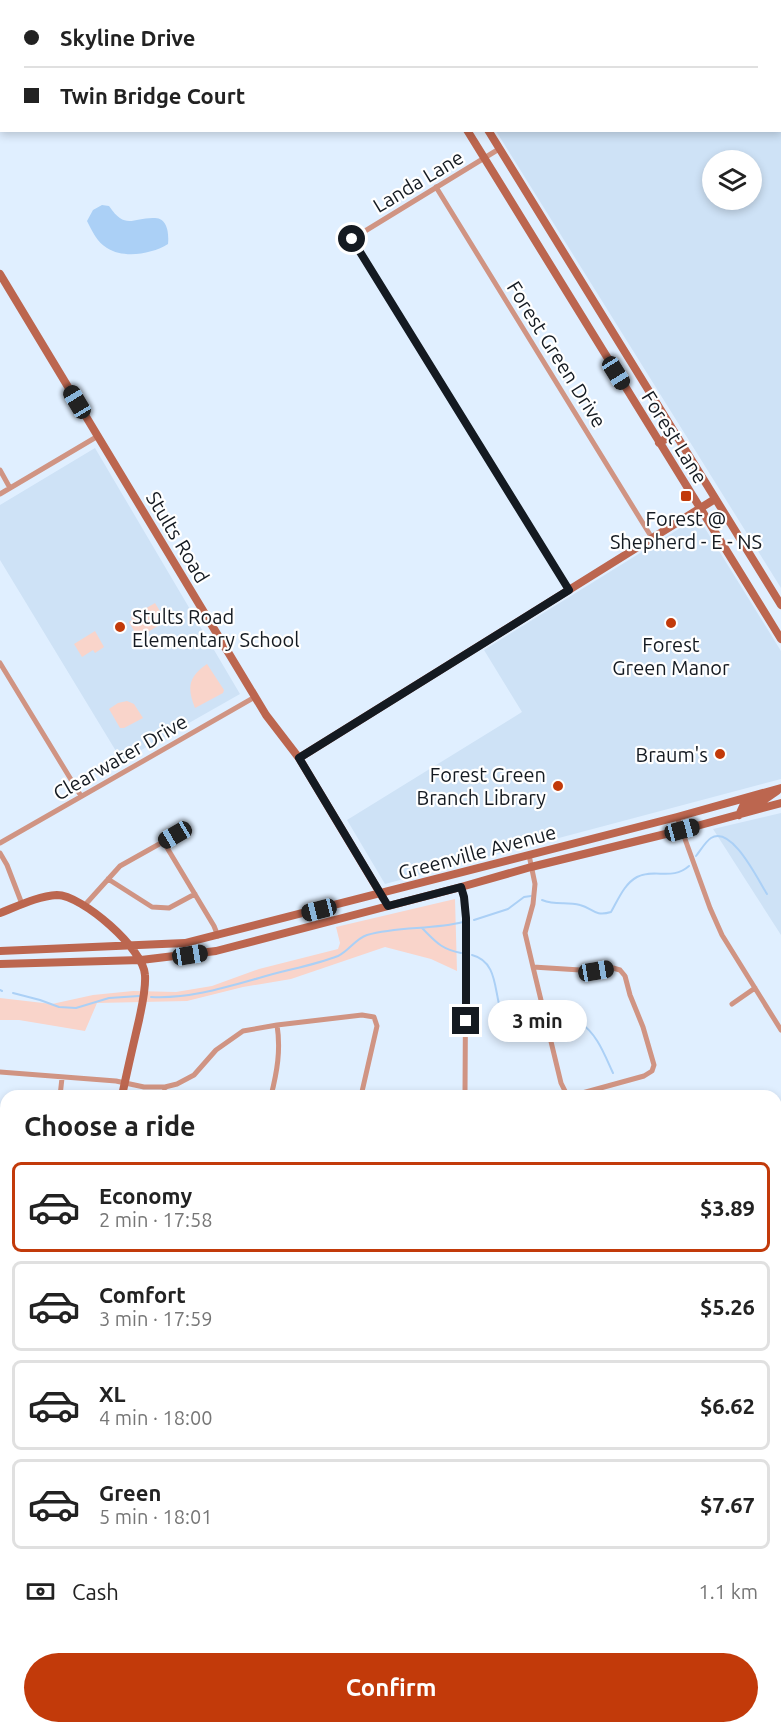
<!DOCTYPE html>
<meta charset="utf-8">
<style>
:root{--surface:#fff;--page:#f6f6f6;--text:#222;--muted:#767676;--line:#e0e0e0;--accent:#c23a0a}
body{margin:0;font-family:Ubuntu,sans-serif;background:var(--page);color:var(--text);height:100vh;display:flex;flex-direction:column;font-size:22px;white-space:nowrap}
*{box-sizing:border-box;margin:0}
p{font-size:20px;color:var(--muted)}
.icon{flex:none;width:33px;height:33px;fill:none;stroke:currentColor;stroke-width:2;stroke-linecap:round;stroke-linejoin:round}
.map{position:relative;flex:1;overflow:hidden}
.sheet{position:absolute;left:0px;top:1090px;width:782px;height:644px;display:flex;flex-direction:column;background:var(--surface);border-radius:18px 18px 0 0;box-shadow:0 3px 9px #0003}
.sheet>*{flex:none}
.top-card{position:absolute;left:0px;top:0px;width:782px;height:132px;box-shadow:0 3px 9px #0003;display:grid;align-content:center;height:132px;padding:0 24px;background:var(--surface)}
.buttons{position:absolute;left:702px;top:150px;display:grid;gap:12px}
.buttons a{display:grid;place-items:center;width:60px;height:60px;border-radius:50%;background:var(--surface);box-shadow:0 3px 9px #0003;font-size:30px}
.end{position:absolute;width:27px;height:27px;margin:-14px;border:8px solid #141a21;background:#fff;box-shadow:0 0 0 3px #fff}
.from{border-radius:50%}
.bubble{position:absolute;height:42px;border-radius:21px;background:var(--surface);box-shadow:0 3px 9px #0003;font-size:20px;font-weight:700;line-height:42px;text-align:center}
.car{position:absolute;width:18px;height:36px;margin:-18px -9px;border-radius:8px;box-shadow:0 0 4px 2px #0007;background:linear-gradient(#222 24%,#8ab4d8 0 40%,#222 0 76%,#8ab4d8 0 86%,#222 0)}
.top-card b{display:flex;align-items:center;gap:21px;height:57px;font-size:22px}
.top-card b+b{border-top:2px solid var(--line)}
.top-card i{width:15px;height:15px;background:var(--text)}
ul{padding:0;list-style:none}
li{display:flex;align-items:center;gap:18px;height:90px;margin:0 12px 9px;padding:0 12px;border:3px solid var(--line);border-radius:9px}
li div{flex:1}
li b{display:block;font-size:22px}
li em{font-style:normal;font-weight:700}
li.selected{border-color:var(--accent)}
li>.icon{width:54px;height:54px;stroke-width:1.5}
h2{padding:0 24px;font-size:27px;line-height:72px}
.pay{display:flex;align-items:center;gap:15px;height:66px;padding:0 24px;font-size:22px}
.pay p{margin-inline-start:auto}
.cta{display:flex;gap:12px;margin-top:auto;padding:12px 24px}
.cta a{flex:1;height:69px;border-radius:36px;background:var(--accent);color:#fff;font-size:24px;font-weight:700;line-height:69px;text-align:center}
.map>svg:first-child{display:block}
.built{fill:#cee2f6;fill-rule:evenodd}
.green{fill:#f9d4ca}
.water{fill:#abd0f6}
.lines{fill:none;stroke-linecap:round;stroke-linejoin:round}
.stream{stroke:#abd0f6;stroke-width:2}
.street{stroke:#d09483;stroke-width:5}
.secondary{stroke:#bc664f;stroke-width:8}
.route{stroke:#141a21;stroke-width:8}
.poi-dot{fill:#c23a0a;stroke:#fff;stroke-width:2}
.labels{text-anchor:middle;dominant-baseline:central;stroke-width:4.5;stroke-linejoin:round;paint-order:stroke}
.street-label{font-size:20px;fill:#141a21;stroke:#fff}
.poi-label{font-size:20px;fill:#141a21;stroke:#fff}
</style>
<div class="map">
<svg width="781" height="1733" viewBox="0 0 781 1733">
<rect width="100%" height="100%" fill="#e0efff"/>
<!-- built -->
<path class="built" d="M416,0H781V588L496,131L780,130V2ZM752,160V200H712V160Z
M95,448L240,694L122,761L0,560V505Z
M698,517L781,651V779L385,884L347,820L522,712L484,650Z
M781,813V935L713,829Z
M386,1728H680L683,1733H378Z"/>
<!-- green -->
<path class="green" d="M155,603L166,621L138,638L129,622L132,620L131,617Z
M95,631L104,647L95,653L93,650L82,657L74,644Z
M207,664L224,690L223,693L195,708C187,688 188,677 207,664Z
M127,701L134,704L143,718L124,728H120L109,709L118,703Z
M455,899L457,971L431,959L385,947L291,979L243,987L187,1001L97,1003L85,1031L19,1020H0V998L52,1004L93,995L133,991L176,992L212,986L259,969L338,949L340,943L336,927Z"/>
<!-- water -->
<path class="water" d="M102,205L109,206C126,231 133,217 155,218C168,218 169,235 168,244C152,254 124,259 107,248C97,242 92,231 87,221L93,210Z"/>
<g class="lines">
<!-- stream -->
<path class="stream" d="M696,856C700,851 706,841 711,838C732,825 758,880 767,894
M542,900C557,906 566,901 580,905C593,908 594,917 611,912C618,900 624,884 637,877C655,868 672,881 689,866
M474,920L508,909L524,897L531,896
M422,928C436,942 441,949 461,953
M472,955C503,963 491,1003 507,1022
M0,990L2,991
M13,993L40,1000L59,1007L76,1008L109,998L139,996
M151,997C188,999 224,988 259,978C285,970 312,966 338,956C349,951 355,939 367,935C398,926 432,930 463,922
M560,1019C567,1020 575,1020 580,1023C597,1033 605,1056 613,1073"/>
<!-- street -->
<path class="street" d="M499,149L352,239L569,590
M436,187L652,538
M0,470L10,488
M0,494L98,436
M0,663L81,796
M677,817L710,908L722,935L781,1030
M163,841L214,926L218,936
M0,843L255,697
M0,853L7,865L22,904
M529,855L535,884L533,904L525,933L533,967
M108,879L152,907L169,908L195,894
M461,887L464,897L466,918L465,1094
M84,906L120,866L186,829
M533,967L596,971L613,968L620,970L625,976L630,995L643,1027L654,1065L652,1071L644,1076L575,1095L566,1093L561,1083Z
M732,1004L755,988
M0,1072L116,1081L144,1087H165L177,1084L194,1075L216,1050L243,1031L277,1025L362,1015L374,1017L377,1026L361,1096
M60,1096L62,1078
M164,1096L165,1087
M271,1096C277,1072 281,1050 277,1025
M776,1210L781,1219
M0,1229H6
M776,1322L781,1318
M0,1387L6,1397
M776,1431L781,1428
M0,1573L6,1583
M776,1608L781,1617
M0,1627L6,1625
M95,1728L98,1733
M208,1728L211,1733
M739,1728L742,1733"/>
<!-- secondary -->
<path class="secondary" d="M387,0L388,2
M408,0L409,2
M467,130L781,639
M488,130L781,605
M0,274L266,715L299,758L383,898
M659,443L675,433
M299,758L715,499
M739,815L743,806L764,800L777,791
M0,913C18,906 38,896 57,895C82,895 144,949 145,975C146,990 142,1005 139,1020C133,1046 127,1071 122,1096
M0,951L185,943L677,817L781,788
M0,964L141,960L216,951L461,887L531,867L682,830L781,803
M0,1351L6,1349
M328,1728L331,1733"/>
</g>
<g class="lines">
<!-- route -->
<path class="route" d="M352,239L569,590L299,758L388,906L461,887L464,897L466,918V1021"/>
</g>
<!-- markers -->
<g class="poi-dot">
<rect x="680" y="490" width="12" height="12" rx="3"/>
<circle cx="671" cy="623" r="6"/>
<circle cx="120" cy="627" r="6"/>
<circle cx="720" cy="754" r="6"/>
<circle cx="558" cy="786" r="6"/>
</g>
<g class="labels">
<!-- street labels -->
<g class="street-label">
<text transform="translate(418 181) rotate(-31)">Landa Lane</text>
<text transform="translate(557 354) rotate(58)">Forest Green Drive</text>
<text transform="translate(675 437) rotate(58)">Forest Lane</text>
<text transform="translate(178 537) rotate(59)">Stults Road</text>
<text transform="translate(120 757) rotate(-30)">Clearwater Drive</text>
<text transform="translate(477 852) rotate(-15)">Greenville Avenue</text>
</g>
<!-- poi labels -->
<g class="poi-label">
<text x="686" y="518">Forest @<tspan x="686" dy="23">Shepherd - E - NS</tspan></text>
<text x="132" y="616" text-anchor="start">Stults Road<tspan x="132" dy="23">Elementary School</tspan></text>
<text x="671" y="644">Forest<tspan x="671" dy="23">Green Manor</tspan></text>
<text x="708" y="754" text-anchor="end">Braum's</text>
<text x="546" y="774" text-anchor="end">Forest Green<tspan x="546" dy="23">Branch Library</tspan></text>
</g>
</g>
</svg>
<div class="buttons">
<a><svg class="icon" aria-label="layers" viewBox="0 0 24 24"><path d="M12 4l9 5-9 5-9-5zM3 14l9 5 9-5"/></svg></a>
</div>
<i class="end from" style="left:352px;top:239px"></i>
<i class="end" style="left:466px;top:1021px"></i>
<div class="bubble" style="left:488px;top:1000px;width:99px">3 min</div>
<i class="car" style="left:616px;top:373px;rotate:148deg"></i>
<i class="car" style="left:77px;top:402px;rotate:329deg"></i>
<i class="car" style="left:682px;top:830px;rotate:75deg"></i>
<i class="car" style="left:175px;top:835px;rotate:240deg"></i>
<i class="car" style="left:319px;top:910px;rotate:256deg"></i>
<i class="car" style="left:190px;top:955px;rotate:81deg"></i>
<i class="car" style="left:596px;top:971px;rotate:80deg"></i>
<div class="top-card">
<b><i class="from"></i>Skyline Drive</b>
<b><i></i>Twin Bridge Court</b>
</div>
<section class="sheet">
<h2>Choose a ride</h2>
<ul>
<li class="selected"><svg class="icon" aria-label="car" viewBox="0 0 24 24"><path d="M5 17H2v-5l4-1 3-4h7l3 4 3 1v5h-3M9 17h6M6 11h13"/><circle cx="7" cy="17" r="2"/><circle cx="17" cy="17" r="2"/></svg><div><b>Economy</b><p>2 min · 17:58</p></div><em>$3.89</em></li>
<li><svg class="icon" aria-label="car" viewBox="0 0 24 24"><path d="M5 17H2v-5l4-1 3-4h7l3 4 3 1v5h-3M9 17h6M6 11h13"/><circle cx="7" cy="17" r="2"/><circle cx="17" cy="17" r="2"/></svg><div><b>Comfort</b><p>3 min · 17:59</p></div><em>$5.26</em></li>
<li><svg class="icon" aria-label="car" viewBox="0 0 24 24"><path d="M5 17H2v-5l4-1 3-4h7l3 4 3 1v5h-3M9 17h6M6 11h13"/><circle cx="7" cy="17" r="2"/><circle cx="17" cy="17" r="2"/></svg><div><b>XL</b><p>4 min · 18:00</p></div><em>$6.62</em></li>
<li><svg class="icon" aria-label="car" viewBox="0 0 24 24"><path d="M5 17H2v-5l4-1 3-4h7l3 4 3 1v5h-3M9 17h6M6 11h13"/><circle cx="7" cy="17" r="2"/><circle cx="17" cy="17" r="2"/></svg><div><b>Green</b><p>5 min · 18:01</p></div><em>$7.67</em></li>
</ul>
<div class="pay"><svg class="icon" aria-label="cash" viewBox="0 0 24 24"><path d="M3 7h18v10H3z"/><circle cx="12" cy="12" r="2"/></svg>Cash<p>1.1 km</p></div>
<div class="cta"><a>Confirm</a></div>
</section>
</div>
